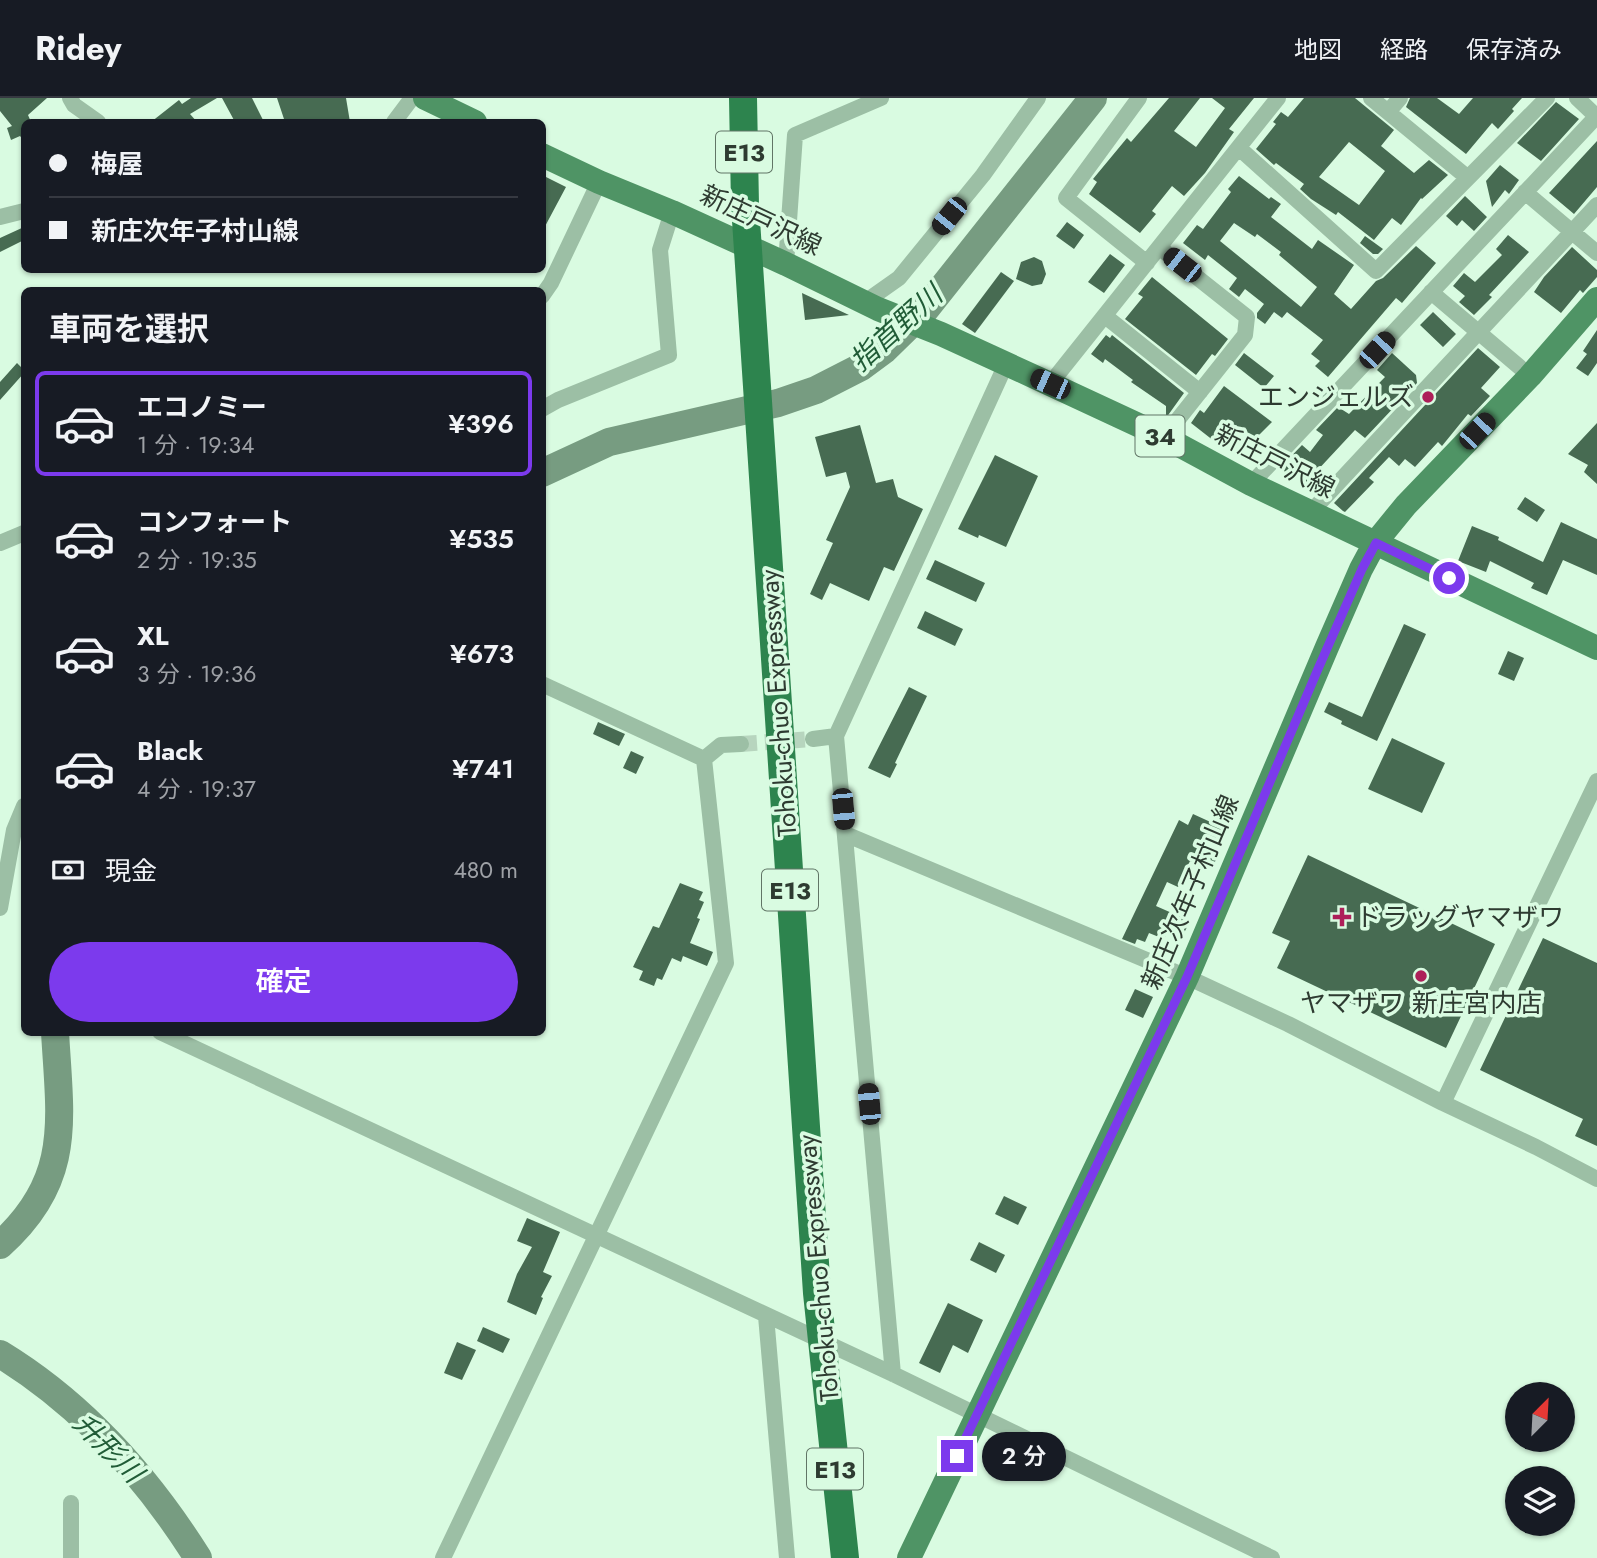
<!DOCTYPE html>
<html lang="ja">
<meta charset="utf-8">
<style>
:root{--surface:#171b24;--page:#242831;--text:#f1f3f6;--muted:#9ea1a6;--line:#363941;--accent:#7c3aed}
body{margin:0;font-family:Jost,"Noto Sans JP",sans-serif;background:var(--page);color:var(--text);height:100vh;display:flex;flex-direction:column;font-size:26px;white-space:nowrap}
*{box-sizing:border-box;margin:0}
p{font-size:23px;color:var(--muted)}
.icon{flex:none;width:38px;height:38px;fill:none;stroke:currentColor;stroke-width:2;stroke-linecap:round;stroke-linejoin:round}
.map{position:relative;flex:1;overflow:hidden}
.side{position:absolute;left:21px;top:189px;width:525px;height:749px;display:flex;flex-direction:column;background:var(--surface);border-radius:10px;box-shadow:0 2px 5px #0004}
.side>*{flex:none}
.guide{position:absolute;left:21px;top:21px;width:525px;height:154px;border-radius:10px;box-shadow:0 2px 5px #0004;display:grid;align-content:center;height:154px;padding:0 28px;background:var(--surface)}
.needle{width:46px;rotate:24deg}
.buttons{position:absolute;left:1505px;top:1284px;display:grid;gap:14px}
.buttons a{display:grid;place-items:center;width:70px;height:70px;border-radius:50%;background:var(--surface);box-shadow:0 2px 5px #0004;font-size:35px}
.end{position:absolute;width:32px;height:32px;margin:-16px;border:9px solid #7c3aed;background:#fff;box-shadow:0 0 0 4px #fff}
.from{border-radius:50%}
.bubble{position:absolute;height:49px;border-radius:24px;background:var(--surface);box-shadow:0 2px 5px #0004;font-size:23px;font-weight:600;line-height:49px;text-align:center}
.car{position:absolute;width:21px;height:42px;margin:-21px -10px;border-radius:9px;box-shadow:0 0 5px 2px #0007;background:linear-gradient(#222 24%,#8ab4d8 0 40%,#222 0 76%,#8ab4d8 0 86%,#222 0)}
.guide b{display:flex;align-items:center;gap:24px;height:66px;font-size:26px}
.guide b+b{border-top:2px solid var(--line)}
.guide i{width:18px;height:18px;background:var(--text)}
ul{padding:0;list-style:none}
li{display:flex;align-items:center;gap:21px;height:105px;margin:0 14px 10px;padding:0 14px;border:4px solid transparent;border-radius:10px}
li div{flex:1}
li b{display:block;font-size:26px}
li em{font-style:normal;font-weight:600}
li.current{border-color:var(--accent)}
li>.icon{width:63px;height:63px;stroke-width:1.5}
h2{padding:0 28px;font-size:32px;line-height:84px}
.pay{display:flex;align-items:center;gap:18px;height:77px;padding:0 28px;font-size:26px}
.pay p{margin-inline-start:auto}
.cta{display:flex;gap:14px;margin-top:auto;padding:14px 28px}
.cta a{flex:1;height:80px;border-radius:42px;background:var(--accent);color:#fff;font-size:28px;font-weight:600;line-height:80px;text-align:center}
header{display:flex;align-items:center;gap:42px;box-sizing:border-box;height:98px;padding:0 35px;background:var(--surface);border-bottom:2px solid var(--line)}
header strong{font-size:33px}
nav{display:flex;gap:38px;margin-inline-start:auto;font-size:24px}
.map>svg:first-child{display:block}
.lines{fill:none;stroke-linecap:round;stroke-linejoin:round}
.river{stroke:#779c81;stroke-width:28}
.building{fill:#476b52;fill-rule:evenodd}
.minor-tunnel{stroke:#b7d5be;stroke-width:16;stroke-dasharray:16 8;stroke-linecap:butt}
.minor{stroke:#9cbfa5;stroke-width:16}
.primary{stroke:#4f9465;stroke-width:24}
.motorway{stroke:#2d844e;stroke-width:28}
.route{stroke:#7c3aed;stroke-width:9}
.poi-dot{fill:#ad1f59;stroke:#d9fbe1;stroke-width:2.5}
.labels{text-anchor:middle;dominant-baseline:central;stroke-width:7;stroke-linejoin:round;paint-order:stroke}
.shield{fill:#d9fbe1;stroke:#617566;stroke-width:2}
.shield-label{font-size:24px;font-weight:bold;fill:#2e3b31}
.street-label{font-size:26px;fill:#2e3b31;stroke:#d9fbe1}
.poi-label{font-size:26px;fill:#2e3b31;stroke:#d9fbe1;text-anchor:end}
.water-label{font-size:28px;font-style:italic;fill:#215c37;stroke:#d9fbe1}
</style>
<header>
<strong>Ridey</strong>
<nav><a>地図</a><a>経路</a><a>保存済み</a></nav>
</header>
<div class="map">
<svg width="1597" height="1460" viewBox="0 0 1597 1460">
<rect width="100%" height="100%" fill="#d9fbe1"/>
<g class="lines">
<!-- river -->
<path class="river" d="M542,375L609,344L778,305L816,292L861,269L884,252L924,213L1093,0
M0,1147C73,1082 60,1022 55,934
M0,1256C82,1306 147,1379 198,1460"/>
</g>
<!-- building -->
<path class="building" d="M0,0H47L28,17L31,24H24V43L20,38L11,42L7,30L12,28L0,13Z
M191,0H217L190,16L197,24H151L179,2L182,6Z
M222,0H252L264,24H235Z
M277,0H346L350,24H285Z
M1169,0H1200L1174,33L1196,49L1225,10L1212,0H1254L1229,31L1234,34L1205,75L1184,98L1172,88L1152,113L1156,116L1140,135L1089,96L1097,84L1093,81L1127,40L1131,44Z
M1304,0H1355L1394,32L1381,48L1414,75L1429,62L1448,77L1422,101L1421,100L1401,127L1392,120L1374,142L1338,114L1336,117L1311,101L1300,91L1304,86L1276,65L1274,67L1256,51L1276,26L1273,24L1281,14L1288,19ZM1349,44L1385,73L1359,107L1319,79Z
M1410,0H1437L1459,16L1473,0H1522L1512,11L1514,13L1498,31L1492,25L1466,56L1406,9Z
M1556,4L1579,21L1541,63L1517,45Z
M1597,43V89L1574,116L1549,95Z
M1500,67L1519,82L1509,96L1505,92L1492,109L1486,83Z
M542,77L566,89L542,134Z
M1239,78L1269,101L1271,99L1281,106L1271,119L1312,151L1318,142L1354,167L1334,196L1351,211L1376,183L1383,180L1416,148L1436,165L1402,205L1396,200L1328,279L1315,268L1320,263L1311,256L1323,242L1287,214L1282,220L1274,214L1265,226L1257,220V215L1264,206L1245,191L1239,199L1229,191L1237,180L1208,157L1205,162L1183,145L1197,127L1203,131L1231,94L1228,91ZM1234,125L1255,139L1257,136L1281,154L1279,157L1317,189L1301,209L1220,143Z
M1465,98L1487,119L1474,133L1462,122L1457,128L1446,118Z
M1067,124L1084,137L1074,151L1056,138Z
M24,129V142L0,154V140Z
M1508,137L1529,154L1489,197L1492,199L1474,217L1459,204L1465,198L1453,188L1464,175L1475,184L1502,157L1496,151Z
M1365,138L1383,151L1378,156H1373L1360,145Z
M1572,149L1597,172V179L1583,195L1580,192L1561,215L1534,194L1544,179Z
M1110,156L1125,167L1104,195L1088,184Z
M1034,159L1042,163L1046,176L1042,186L1032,188L1016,181L1021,164Z
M1001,174L1014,183L975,235L962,226Z
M1152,179L1228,241L1215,258L1212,256L1196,277L1125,221L1143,199L1138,196Z
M802,195L849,217L805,222Z
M1433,214L1456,236L1443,249L1420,227Z
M1597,232V265L1588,278L1576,270L1587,256L1583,253Z
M1106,237L1110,240L1112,237L1184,295L1166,320V308L1131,284L1133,282L1105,261L1103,265L1091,256Z
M1478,250L1500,269L1481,290L1490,298L1471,318L1468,316L1442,348L1438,344L1415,369L1405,361L1399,368L1389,359L1369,380L1374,384L1345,414L1343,413L1334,405Z
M1244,255L1274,278L1264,290L1235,267Z
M1392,255L1416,277L1417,285L1365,340L1355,332L1314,376L1323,385L1314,395L1292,374L1289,377L1280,370L1302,347L1310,354L1323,337L1316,332L1338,309L1349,316L1385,279L1377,272Z
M17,265L24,272V275L0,302V284Z
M1224,288L1272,324L1251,345L1230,323L1214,343L1191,325L1200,312L1204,315Z
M1597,325V386L1584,374L1588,367L1568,356Z
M860,327L876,385L893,381L898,399L923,411L894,473L884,469L869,503L830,485L822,502L810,496L833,445L826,442L850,389L846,374L826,379L815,339Z
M995,357L1038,378L1006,449L979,437L978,440L958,431Z
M1525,399L1545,412L1537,424L1517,411Z
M1561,424L1597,441V477L1563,462L1547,497L1531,490L1534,485L1490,463L1486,474L1458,463L1472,428L1499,439L1498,442L1543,464Z
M935,462L985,485L976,504L926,481Z
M925,513L963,531L955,548L917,530Z
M1404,526L1426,536L1377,643L1341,626L1342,623L1324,614L1329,604L1362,619Z
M1508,553L1524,560L1514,583L1498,576Z
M909,589L927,598L895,665L897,666L890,680L868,670Z
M598,624L625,636L619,648L593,636Z
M1392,640L1445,665L1422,715L1368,691Z
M631,653L644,659L636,676L623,670Z
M1193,716L1228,732L1212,771L1190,763L1178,789L1167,784L1156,808L1190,823L1184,835L1170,828L1164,841L1149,835L1145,844L1137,841L1135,846L1122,841L1179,722L1188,727Z
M1308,757L1495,846L1446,950L1277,870L1290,843L1272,835Z
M680,785L703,794L699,802L704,804L697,820L700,821L690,845L713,854L707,868L683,858L681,864L672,860L662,882L657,880L654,888L639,882L643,873L633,869L653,828L659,830Z
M1543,840L1597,865V1048L1575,1038L1583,1021L1480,972Z
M1135,891L1153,899L1143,920L1125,912Z
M1004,1098L1027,1109L1018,1127L995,1116Z
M527,1120L560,1134L543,1174L552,1178L541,1199L543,1200L536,1217L507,1204L517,1176L532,1149L517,1143Z
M979,1144L1005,1157L996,1175L970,1162Z
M948,1205L983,1222L968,1255L953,1247L940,1275L919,1265Z
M483,1229L510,1241L503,1255L477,1243Z
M457,1244L476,1252L462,1282L444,1275Z"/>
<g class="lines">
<!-- minor-tunnel -->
<path class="minor-tunnel" d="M741,646L813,641"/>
<!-- minor -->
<path class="minor" d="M70,0L74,7L98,24
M1139,0L1066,100L1147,165
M1371,0L1468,80
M1577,0L1597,19
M1388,14L1400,0
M394,24L412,0
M1239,50L1376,173L1547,0
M1525,94L1597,155
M0,119L24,113
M1160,150L1247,219L1245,237L1164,339
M786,166L795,37L881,0
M1431,194L1530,278
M542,198L551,185L599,84
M865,204L899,180L983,77L1038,0
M1105,218L1200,294
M1050,286L1278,0
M542,311L558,302L669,257L660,152L672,114
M1251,386L1596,19
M1311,414L1597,107
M0,445L24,435
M542,586L704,661
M836,638L893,1276
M813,641L836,638L1006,266
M845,736L1187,879L1288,926L1443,1005L1536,1049L1597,1081
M0,810L14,732L24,708
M160,934L893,1276L1272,1460
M1443,1005L1597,683
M766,1218L787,1460
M71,1460V1405
M443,1460L726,865L704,661L721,647L741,646"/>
<!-- primary -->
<path class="primary" d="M425,0L475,24
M542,57L599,84L672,114L786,166L878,211L941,236L1050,286L1164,339L1251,386L1597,550
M909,1460L1187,879L1327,549L1361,471L1375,445L1406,407L1530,278L1597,201"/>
<!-- motorway -->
<path class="motorway" d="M743,0L745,107L817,1195L845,1460"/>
</g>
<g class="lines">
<!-- route -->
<path class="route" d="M957,1358L1187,879L1318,571L1362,471L1376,445L1449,480"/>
</g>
<!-- markers -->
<g class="poi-dot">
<circle cx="1428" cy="299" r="7"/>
<path d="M1338.5 808.5h7v7h7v7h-7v7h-7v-7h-7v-7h7z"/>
<circle cx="1421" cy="878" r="7"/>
</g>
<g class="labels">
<!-- shield labels -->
<g class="shield">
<rect x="716" y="33.5" width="56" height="41" rx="5"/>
<rect x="1135.5" y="317.5" width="49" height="41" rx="5"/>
<rect x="762" y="771.5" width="56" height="41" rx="5"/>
<rect x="807" y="1350.5" width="56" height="41" rx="5"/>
</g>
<g class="shield-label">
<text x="744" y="54">E13</text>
<text x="1160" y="338">34</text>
<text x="790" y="792">E13</text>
<text x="835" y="1371">E13</text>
</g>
<!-- street labels -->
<g class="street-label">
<text transform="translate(761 122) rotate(25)">新庄戸沢線</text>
<text transform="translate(1275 363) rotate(27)">新庄戸沢線</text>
<text transform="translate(778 605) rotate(-94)">Tohoku-chuo Expressway</text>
<text transform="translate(1190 794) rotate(-67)">新庄次年子村山線</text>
<text transform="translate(818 1170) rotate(-95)">Tohoku-chuo Expressway</text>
</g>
<!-- poi labels -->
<g class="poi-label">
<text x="1414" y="299">エンジェルズ</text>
<text x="1356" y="819" text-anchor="start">ドラッグヤマザワ</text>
<text x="1421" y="905" text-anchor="middle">ヤマザワ 新庄宮内店</text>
</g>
<!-- water labels -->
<g class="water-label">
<text transform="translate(896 230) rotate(-42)">指首野川</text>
<text transform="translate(108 1350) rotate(45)">升形川</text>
</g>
</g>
</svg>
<div class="buttons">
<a><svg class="needle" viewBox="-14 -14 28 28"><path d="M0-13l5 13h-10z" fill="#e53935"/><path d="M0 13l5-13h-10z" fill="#9ea1a6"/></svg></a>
<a><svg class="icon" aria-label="layers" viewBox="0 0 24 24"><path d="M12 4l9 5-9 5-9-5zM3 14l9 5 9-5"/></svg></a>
</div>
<i class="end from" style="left:1449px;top:480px"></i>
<i class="end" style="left:957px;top:1358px"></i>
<div class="bubble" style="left:982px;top:1334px;width:84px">2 分</div>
<i class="car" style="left:949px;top:118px;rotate:219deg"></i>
<i class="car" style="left:1182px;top:167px;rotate:308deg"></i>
<i class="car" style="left:1377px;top:252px;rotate:43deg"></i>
<i class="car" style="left:1050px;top:286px;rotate:294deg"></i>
<i class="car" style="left:1477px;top:333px;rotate:44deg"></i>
<i class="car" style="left:843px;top:711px;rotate:175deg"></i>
<i class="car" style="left:869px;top:1006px;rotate:355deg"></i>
<div class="guide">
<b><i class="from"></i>梅屋</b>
<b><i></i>新庄次年子村山線</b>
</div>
<section class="side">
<h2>車両を選択</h2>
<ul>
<li class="current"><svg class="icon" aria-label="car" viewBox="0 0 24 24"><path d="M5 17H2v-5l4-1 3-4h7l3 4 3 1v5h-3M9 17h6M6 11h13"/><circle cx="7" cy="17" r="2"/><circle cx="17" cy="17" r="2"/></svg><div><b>エコノミー</b><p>1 分 · 19:34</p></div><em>¥396</em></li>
<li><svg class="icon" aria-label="car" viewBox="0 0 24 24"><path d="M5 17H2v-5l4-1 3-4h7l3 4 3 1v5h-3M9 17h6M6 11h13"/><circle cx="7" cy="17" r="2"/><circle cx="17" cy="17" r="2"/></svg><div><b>コンフォート</b><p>2 分 · 19:35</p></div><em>¥535</em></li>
<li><svg class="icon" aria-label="car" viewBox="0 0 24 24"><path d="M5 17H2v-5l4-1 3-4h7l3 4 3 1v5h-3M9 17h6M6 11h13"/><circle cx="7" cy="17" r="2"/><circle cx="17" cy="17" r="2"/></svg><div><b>XL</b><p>3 分 · 19:36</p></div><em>¥673</em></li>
<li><svg class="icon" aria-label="car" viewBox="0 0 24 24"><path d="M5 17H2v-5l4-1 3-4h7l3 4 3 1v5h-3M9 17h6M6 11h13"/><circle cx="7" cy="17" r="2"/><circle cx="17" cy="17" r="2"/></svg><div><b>Black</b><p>4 分 · 19:37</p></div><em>¥741</em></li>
</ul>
<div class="pay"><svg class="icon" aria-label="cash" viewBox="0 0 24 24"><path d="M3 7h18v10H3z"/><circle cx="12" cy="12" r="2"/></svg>現金<p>480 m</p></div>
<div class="cta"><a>確定</a></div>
</section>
</div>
